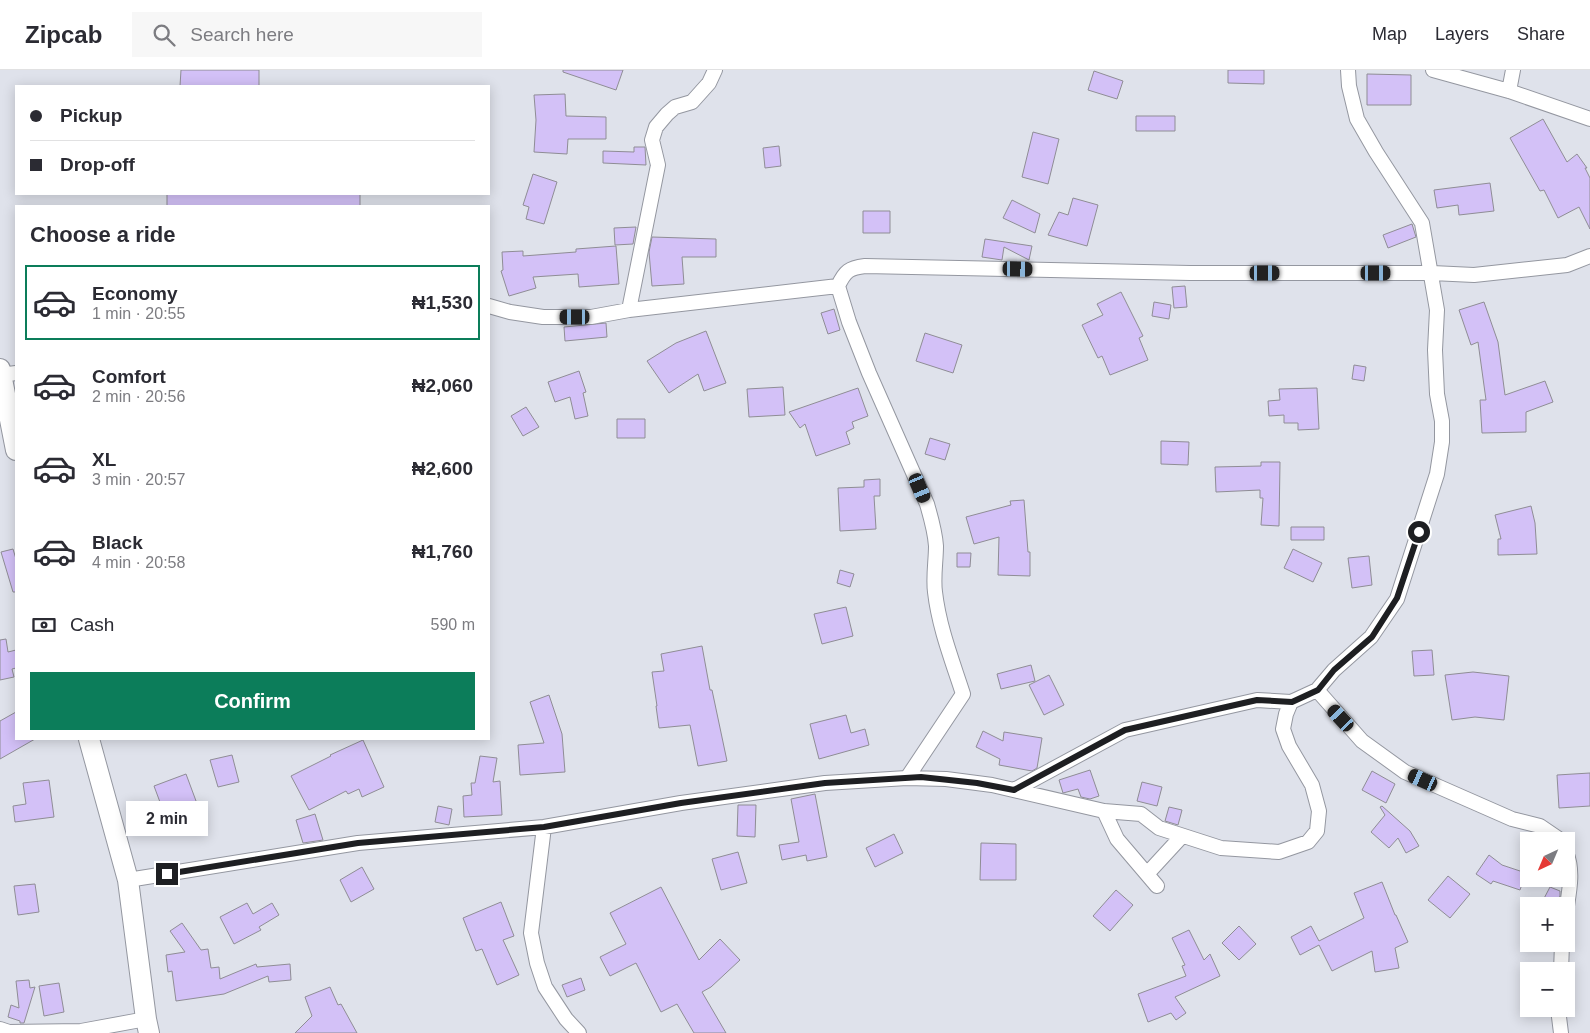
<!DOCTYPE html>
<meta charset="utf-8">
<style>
:root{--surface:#fff;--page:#f7f7f7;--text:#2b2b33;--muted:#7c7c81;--line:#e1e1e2;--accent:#0c7d5a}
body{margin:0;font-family:Helvetica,sans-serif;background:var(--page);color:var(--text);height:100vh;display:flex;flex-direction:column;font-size:19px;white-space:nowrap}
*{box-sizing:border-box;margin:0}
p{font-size:16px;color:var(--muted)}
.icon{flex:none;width:28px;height:28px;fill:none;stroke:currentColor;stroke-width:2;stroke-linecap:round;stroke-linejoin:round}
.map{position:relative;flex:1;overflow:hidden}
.panel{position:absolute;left:15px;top:135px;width:475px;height:535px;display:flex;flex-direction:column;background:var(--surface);border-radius:0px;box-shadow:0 2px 12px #0003}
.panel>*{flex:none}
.top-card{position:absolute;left:15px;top:15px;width:475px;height:110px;border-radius:0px;box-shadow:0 2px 12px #0003;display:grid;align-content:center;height:110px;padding:0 15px;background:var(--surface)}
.needle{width:32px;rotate:224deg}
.fabs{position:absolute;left:1520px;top:762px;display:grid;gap:10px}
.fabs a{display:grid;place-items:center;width:55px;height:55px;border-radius:0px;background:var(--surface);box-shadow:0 2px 12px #0003;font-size:25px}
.end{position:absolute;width:22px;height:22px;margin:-11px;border:6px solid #1e1f22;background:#fff;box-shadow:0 0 0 2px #fff}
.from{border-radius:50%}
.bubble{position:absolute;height:35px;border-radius:0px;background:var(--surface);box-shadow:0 2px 12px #0003;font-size:16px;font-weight:700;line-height:35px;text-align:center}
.car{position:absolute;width:15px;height:30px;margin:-15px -8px;border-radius:6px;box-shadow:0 0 4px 1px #0007;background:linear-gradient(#222 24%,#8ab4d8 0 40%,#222 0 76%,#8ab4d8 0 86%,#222 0)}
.top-card b{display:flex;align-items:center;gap:18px;height:48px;font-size:19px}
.top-card b+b{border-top:1px solid var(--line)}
.top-card i{width:12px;height:12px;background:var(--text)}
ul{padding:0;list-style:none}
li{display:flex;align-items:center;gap:15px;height:75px;margin:0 10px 8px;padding:0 5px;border:2px solid transparent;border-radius:0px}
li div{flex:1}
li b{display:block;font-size:19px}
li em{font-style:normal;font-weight:700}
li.active{border-color:var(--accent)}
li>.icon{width:45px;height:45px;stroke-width:1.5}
h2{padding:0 15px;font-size:22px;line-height:60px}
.pay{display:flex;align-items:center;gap:12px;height:55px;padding:0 15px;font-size:19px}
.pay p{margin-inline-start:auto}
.cta{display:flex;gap:10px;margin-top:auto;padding:10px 15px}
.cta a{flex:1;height:58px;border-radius:0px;background:var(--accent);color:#fff;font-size:20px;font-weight:700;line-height:58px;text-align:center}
header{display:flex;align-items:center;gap:30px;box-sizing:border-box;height:70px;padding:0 25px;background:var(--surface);border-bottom:1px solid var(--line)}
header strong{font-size:24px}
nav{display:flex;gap:28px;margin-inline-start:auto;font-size:18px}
.search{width:350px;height:45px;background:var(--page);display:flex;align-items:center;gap:12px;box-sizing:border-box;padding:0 18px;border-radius:0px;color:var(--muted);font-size:19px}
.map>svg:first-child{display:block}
.building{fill:#d3c1f7;stroke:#8f8d95}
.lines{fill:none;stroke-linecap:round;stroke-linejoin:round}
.street-casing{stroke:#9497a0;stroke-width:16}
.secondary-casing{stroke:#9497a0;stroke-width:22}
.street{stroke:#fff;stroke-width:14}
.secondary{stroke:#fff;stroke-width:20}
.route{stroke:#1e1f22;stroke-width:6}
</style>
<header>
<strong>Zipcab</strong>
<div class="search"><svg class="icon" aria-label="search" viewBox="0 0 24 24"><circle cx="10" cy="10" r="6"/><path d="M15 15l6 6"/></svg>Search here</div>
<nav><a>Map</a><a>Layers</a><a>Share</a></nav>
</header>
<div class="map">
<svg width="1590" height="963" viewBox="0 0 1590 963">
<rect width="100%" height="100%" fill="#dfe2eb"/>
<!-- building -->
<path class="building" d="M181,0H259V16H180Z
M563,0H623L616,20L563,2Z
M1228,0H1264V14L1228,13Z
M1094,1L1123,11L1117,29L1088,20Z
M1367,4L1411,5V35H1367Z
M565,24L566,46L606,47V69H568L567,84L534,82L536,50L534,25Z
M1136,46H1175V61H1136Z
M1543,49L1567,92L1577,84L1587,98H1585L1590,108V159L1579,137L1558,148L1544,120L1540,121L1510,68Z
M1033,62L1059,69L1048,114L1022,107Z
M779,76L781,96L765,98L763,78Z
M634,77H645L646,95L603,93V81L634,82Z
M533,104L557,112L544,154L526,149L529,137L523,135Z
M1490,113L1494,141L1459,145L1458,135L1437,138L1434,120Z
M167,124H360V136H167Z
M1073,128L1098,135L1087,176L1048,165L1059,142L1068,145Z
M1012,130L1040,144L1035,163L1003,148Z
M863,141H890V163H863Z
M1412,154L1416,167L1388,178L1383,165Z
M636,157L633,174L615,175L614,158Z
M652,167L716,169V187H682L684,214L652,216L649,182Z
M985,169L1032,176L1029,190L1004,177L1002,190L982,187Z
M616,176L619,214L579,217L578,204L533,207L536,218L509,226L501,201L503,200L502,182L523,181V186L576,182V179Z
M1185,216L1187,237L1174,238L1172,217Z
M1121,222L1143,266L1139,268L1148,290L1110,305L1102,286L1098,288L1082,255L1103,245L1097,234Z
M1154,232L1171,235L1169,249L1152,246Z
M1484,232L1498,272L1505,325L1545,311L1553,332L1526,342V362L1482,363L1480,330H1486L1478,272L1471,275L1459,240Z
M834,239L840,260L828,264L821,243Z
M606,253L607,267L565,271L564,257Z
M706,261L726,313L704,321L698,304L669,323L647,291L676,273Z
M925,263L962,275L953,303L916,291Z
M1354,295L1366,297L1364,311L1352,309Z
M579,301L586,322L583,323L588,346L575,349L570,327L555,332L548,312Z
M783,317L785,345L749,347L747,319Z
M858,318L868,346L852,352L854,358L846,362L850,374L816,386L805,354L800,358L789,342Z
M1317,318L1319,359L1298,360V353H1284V345L1269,346L1268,331L1280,330L1279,319Z
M526,337L539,357L523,366L511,346Z
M617,349H645V368H617Z
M930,368L950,374L945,390L925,384Z
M1161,371L1189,372L1188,395L1161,394Z
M1261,392H1280L1279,456L1261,455L1263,428H1260V420L1216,422L1215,397L1261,396Z
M880,409V426H874L876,459L840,461L838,418L864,417V410Z
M1024,430L1028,482H1030V506L998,505L999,467L974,474L966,447L1011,435L1010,431Z
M1531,436L1535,453L1537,484L1498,485V469H1501L1495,445Z
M1291,457H1324V470H1291Z
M13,479L16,489V522H13L1,482Z
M1293,479L1322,493L1313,512L1284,498Z
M957,483H971L970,497H957Z
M1369,486L1372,515L1352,518L1348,488Z
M840,500L854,504L850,517L837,513Z
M846,537L853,566L822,574L814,544Z
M6,569L8,582L16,580V598L12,599L14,607L0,610V570Z
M702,576L710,620H712L727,691L698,696L690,655L659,658L656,636H657L652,602L664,601L661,584Z
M1432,580L1434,605L1414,606L1412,581Z
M1031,595L1035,611L1001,619L997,604Z
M1473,602L1509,606L1504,650L1475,647L1452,650L1445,605Z
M1049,605L1064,635L1044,645L1029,615Z
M549,625L562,664L565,702L520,705L518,675L544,673L530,632Z
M16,642V669H35L0,689V651Z
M846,645L851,663L865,659L869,675L819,689L810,654Z
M983,661L1003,671L1004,662L1042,668L1037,698L1032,701L999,695L1000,689L976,677Z
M363,670L384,717L362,727L359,719L348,724L346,721L309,740L291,706L331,686L330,685Z
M232,685L239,712L218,717L210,690Z
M480,686L497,688L493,712L500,711L502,745L464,747L463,726L472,725L471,713H475Z
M1090,700L1099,726L1090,729L1081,727L1078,719L1063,723L1059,710Z
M1372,701L1395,714L1386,733L1362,720Z
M1590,703V736L1559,738L1557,705Z
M186,704L199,739L167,751L154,716Z
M49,710L54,747L15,752L13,736L26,734L23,713Z
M1142,712L1162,717L1157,736L1137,731Z
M815,724L827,787L807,791L806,785L782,790L779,775L799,772L791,729Z
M738,735H756L755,767L737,766Z
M438,736L452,739L449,755L435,752Z
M1382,736L1410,761L1419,776L1406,783L1398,768L1389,778L1371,762L1385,745L1380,737Z
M1169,737L1182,740L1178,755L1165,751Z
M315,744L323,770L303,773L296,750Z
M894,764L903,783L875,797L866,778Z
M981,773L1016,774V810H980Z
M738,782L747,813L721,820L712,789Z
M1489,785L1502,795L1526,803L1520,820L1493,811L1491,814L1476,804Z
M362,797L374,819L351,832L340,810Z
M1448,806L1470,824L1450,848L1428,830Z
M1382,812L1395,845H1396L1408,872L1395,878L1399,898L1375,902L1372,881L1332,901L1319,875L1300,885L1291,867L1311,856L1319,871L1364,848L1354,823Z
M35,814L39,842L18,845L14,816Z
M661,817L699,890L720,869L740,890L711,917L702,922L726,963H694L677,934L661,942L636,893L610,906L600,887L626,874L610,843Z
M1550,817L1560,821V826L1555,836H1540Z
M1116,820L1133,835L1110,861L1093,846Z
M501,832L514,866L503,870L519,905L497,915L482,879L476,881L463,848Z
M247,833L253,844L272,833L279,845L259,857L261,860L234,874L220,847Z
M182,853L201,880L208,879L211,898L219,897L220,909L256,894L257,897L290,894L291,910L269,912L268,906L224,924L176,931L172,901L168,902L166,885L185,882L170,861Z
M1239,856L1256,874L1239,890L1222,873Z
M1189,860L1204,890L1210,884L1220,906L1175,927L1186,943L1176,950L1171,943L1148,952L1138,924L1186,906L1182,896L1185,895L1172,868Z
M581,908L585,920L567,927L562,915Z
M29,910L30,918L35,917L24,953H20V951L8,947L11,935L19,938L16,911Z
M59,913L64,942L44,946L39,916Z
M330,917L338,935L341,934L357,963H295L312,946L305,927Z"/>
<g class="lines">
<defs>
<path id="street" d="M1348,0L1349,16L1357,49L1376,82L1422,153L1437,240L1435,280L1437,324L1442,351V372L1437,404L1397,529L1371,567L1334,600L1317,620L1362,671L1405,702L1512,749L1540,756L1562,771
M1433,0L1509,21L1590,49
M1509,21L1513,0
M838,216L849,252L869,303L927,434C931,448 935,461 936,476C936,491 933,507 935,522C939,557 952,590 963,624L907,708
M489,236L510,242L543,247H591L629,240L838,216C845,201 849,198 865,196L1190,203H1432L1474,205L1567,195L1590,186
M629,240L658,95L652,70L656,57L667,44L675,37L692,32L709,13L715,0
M1,305L16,303
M1014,720L1125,660L1257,630L1291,632
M1104,741L1141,744L1159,758L1221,778L1279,782L1308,772L1317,761L1319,741L1312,715L1289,676L1283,659L1286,644L1291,632L1317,620
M544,757L531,863L537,893L545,917L566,949L579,963
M1566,782C1574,801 1569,822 1566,842
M1147,804L1182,766
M128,810L358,773L544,757L681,733L825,713L907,708L946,709L992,715L1104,741L1117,769L1157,816
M1561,901L1562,874
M1558,939L1561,963
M0,959L9,962L81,961L146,949"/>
<path id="secondary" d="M0,299L16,380
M89,669L128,810L146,949L149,963"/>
</defs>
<!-- street casing -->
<use href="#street" class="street-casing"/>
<!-- secondary casing -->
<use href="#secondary" class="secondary-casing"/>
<!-- street -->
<use href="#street" class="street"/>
<!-- secondary -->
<use href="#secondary" class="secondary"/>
</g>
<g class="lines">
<!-- route -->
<path class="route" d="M167,804L358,773L544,757L681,733L825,713L921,707L977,713L1014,720L1125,660L1257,630L1292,632L1318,620L1334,600L1372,567L1397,528L1419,462"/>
</g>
</svg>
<div class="fabs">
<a><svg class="needle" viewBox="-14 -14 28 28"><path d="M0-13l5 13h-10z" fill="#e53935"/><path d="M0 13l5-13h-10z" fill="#7c7c81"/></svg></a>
<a>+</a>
<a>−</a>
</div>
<i class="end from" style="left:1419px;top:462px"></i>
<i class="end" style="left:167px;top:804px"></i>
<div class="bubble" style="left:126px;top:731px;width:82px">2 min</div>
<i class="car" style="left:1018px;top:199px;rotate:91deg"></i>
<i class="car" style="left:1265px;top:203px;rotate:90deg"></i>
<i class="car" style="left:1376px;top:203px;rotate:90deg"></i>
<i class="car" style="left:575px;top:247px;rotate:270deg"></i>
<i class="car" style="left:920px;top:418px;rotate:157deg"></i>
<i class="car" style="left:1341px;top:648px;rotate:317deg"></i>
<i class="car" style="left:1423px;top:710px;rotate:294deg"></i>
<div class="top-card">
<b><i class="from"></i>Pickup</b>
<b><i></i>Drop-off</b>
</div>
<section class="panel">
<h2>Choose a ride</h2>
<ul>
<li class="active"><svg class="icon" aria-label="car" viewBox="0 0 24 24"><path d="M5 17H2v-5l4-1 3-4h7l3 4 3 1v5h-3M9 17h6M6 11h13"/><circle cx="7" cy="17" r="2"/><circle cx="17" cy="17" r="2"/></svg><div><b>Economy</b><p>1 min · 20:55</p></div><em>₦1,530</em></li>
<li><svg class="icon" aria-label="car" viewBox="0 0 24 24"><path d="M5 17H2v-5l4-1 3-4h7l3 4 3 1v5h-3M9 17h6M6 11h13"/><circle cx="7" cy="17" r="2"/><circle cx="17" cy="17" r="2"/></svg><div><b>Comfort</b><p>2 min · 20:56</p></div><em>₦2,060</em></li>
<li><svg class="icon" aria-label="car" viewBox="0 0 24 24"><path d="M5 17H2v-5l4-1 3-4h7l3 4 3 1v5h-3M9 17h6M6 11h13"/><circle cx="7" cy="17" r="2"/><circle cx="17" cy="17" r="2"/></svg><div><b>XL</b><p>3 min · 20:57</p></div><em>₦2,600</em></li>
<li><svg class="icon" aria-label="car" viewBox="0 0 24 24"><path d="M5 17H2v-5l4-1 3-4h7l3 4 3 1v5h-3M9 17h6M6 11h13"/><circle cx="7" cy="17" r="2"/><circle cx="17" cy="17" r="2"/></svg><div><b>Black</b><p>4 min · 20:58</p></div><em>₦1,760</em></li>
</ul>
<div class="pay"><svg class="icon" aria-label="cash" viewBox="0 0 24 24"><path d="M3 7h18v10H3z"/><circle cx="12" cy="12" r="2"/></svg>Cash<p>590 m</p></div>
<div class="cta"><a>Confirm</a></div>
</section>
</div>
